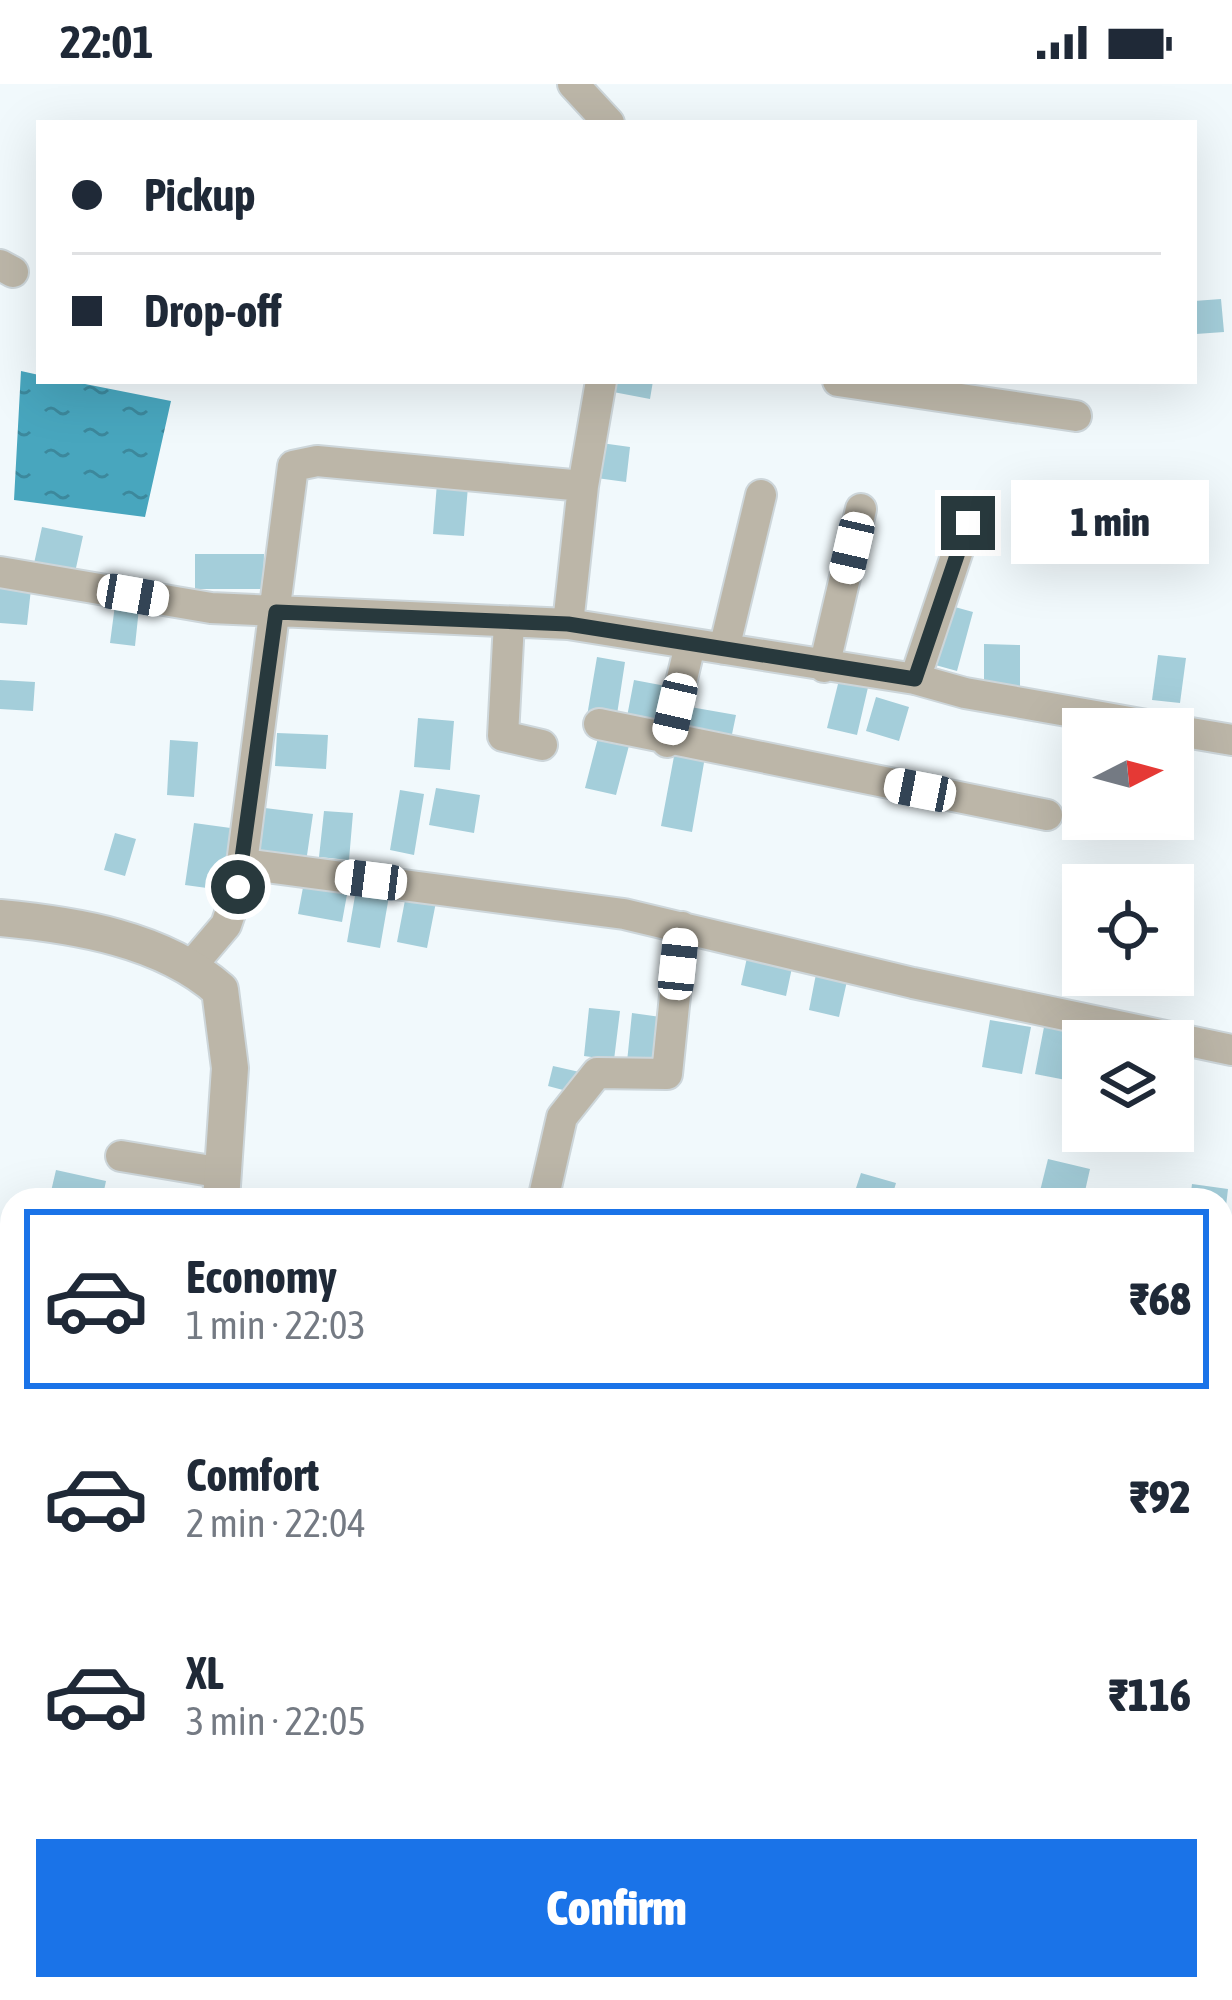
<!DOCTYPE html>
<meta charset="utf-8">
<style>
:root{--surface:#fff;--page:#f6f6f7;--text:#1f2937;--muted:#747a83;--line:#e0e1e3;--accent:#1a73e8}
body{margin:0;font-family:"Asap Condensed",sans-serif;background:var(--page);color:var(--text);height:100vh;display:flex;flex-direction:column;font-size:45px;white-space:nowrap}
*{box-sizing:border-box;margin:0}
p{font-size:39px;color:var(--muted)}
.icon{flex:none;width:66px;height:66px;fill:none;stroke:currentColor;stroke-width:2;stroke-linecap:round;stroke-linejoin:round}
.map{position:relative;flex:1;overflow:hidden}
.details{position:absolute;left:0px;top:1104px;width:1233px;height:813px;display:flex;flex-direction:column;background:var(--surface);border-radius:36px 36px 0 0;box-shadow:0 12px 48px #0002}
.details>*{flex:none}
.hud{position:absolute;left:36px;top:36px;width:1161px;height:264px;border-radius:0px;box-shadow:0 12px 48px #0002;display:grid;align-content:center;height:264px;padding:0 36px;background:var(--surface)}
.needle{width:78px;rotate:84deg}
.buttons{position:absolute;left:1062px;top:624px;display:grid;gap:24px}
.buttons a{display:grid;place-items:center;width:132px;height:132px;border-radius:0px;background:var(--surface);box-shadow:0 12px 48px #0002;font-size:60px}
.end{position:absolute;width:54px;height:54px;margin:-27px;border:15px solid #28393d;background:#fff;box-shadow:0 0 0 6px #fff}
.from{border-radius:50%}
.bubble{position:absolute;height:84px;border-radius:0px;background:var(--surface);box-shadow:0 12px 48px #0002;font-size:39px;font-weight:800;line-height:84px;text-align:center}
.car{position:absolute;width:36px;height:72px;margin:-36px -18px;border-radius:15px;box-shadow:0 0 9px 3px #0007;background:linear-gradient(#fff 24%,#345 0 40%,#fff 0 76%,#345 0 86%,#fff 0)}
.hud b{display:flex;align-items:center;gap:42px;height:114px;font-size:45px}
.hud b+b{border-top:3px solid var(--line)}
.hud i{width:30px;height:30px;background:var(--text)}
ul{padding:21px 0 0;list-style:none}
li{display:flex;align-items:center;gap:36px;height:180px;margin:0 24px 18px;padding:0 12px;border:6px solid transparent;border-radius:0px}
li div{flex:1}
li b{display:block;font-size:45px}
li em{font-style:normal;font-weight:800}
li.active{border-color:var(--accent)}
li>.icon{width:108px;height:108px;stroke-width:1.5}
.primary-button{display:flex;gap:24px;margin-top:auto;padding:24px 36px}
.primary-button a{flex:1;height:138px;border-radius:0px;background:var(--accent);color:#fff;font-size:48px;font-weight:800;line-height:138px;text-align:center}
.status{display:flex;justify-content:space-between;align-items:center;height:84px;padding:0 60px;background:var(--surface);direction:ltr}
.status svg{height:33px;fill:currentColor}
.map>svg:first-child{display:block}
.water{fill:url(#water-ripples)}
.building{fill:#a4ceda}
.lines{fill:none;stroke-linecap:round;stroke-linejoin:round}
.minor-casing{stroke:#cdd6da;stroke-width:34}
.tertiary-casing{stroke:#cdd6da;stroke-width:40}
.minor{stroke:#bcb6a8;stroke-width:30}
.tertiary{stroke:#bcb6a8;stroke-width:36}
.route{stroke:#28393d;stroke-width:15}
</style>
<div class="status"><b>22:01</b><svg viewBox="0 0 49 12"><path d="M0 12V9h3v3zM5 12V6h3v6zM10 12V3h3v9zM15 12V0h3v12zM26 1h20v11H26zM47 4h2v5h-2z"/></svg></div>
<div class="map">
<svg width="1232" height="1916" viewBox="0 0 1232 1916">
<defs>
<pattern id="water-ripples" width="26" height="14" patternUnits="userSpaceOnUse" patternTransform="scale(3)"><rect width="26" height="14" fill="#48a6be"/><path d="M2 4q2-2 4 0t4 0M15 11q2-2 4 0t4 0" fill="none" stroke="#3c889c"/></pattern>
</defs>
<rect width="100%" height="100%" fill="#f1f9fc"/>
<!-- water -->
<path class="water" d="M21,287L39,291V297H70L171,317L145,433L14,416Z
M1221,1289L1232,1291V1442L1221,1441Z"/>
<!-- building -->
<path class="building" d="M1221,215L1224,248L1196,250L1194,217Z
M610,297H653L650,315L608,307Z
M594,358L630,363L626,398L589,393Z
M437,399L468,402L464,452L433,450Z
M42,443L83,452L74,493L33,484Z
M195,470H264L263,505H195Z
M0,502L31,505L27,541L0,539Z
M944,520L973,528L957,587L928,579Z
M115,521L139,524L135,562L110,559Z
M984,560L1020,561V605H984Z
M1158,571L1186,574L1180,619L1152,616Z
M597,573L625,578L616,637L587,632Z
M840,592L869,599L857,651L827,644Z
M0,596L35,598L33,627L0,625Z
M634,596L671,603L663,645L626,638Z
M876,613L909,623L899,657L866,647Z
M679,621L736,631L731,655L674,644Z
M418,634L454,637L450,686L414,683Z
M600,646L631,654L616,711L585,704Z
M277,649L328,651L326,685L275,682Z
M170,656L198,658L194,713L167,711Z
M675,667L705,673L692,748L661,742Z
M436,704L480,711L474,749L429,741Z
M400,706L424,710L414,771L390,766Z
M265,724L313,730L305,785L258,778Z
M324,727L353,729L349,776L319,773Z
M194,739L238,745L229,807L185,801Z
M115,749L136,755L125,792L104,786Z
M304,798L348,805L342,838L298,830Z
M356,806L389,812L380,864L347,858Z
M406,811L436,818L427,864L397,858Z
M748,869L793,879L786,912L741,901Z
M816,890L847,897L839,933L809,926Z
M589,924L620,927L614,976L584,972Z
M632,929L668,934L662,983L627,978Z
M990,936L1031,943L1022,990L982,983Z
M1044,943L1076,949L1066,996L1035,990Z
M553,982L584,989L578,1010L548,1002Z
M1048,1075L1090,1085L1083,1116L1040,1107Z
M56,1086L106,1097L102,1116H49Z
M861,1089L896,1099L891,1116H852Z
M1192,1100L1228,1105L1224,1139L1221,1116H1190Z
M139,1106L183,1114L182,1116H137Z
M2,1174L12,1176V1224L0,1222Z
M1232,1490V1548L1221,1545Z
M52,1905H89L112,1911L111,1916H49Z"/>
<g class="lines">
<defs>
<path id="minor" d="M573,0L609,39
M0,181L13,188
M838,297L1076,332
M0,488L211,524L568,540L915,595L965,609L1169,645
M509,538L503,652L542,661
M568,540L583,402
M724,565L761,411
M824,583L861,425
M915,595L967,439
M599,640L1047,731
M1173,646L1232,656
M667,658L690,561
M243,780L624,830L913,899L1232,966
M192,881L226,841L239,803L293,382L317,377L583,402L601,297
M121,1072L223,1089
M543,1116L562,1033L597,989L667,990L682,843
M1221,1588L1232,1592
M508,1916L509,1915
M687,1916L688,1905"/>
<path id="tertiary" d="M0,834C75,841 163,855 220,906L230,984L221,1116
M173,1905V1916"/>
</defs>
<!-- minor casing -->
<use href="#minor" class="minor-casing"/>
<!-- tertiary casing -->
<use href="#tertiary" class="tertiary-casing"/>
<!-- minor -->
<use href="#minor" class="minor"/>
<!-- tertiary -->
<use href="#tertiary" class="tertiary"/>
</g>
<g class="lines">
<!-- route -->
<path class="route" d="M238,803L276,528L568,540L915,595L968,439"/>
</g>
</svg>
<div class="buttons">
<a><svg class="needle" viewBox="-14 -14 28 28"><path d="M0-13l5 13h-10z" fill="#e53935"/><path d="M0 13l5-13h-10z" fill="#747a83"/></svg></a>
<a><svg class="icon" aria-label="locate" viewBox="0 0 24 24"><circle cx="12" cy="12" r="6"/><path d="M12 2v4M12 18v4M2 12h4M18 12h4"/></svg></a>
<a><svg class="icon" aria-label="layers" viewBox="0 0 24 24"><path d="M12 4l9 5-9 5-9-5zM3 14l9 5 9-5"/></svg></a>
</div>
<i class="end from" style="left:238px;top:803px"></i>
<i class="end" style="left:968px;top:439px"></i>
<div class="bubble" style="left:1011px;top:396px;width:198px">1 min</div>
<i class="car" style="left:852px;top:464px;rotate:193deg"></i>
<i class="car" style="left:133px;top:511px;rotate:100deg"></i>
<i class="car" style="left:675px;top:625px;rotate:193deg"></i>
<i class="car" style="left:920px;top:706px;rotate:281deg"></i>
<i class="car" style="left:371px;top:796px;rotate:277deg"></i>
<i class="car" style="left:678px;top:880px;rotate:6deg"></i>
<div class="hud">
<b><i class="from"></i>Pickup</b>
<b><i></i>Drop-off</b>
</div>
<section class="details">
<ul>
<li class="active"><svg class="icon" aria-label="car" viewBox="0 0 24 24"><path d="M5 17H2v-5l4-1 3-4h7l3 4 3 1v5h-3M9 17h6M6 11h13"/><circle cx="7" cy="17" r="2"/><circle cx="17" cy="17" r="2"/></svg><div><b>Economy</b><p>1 min · 22:03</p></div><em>₹68</em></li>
<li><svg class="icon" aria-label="car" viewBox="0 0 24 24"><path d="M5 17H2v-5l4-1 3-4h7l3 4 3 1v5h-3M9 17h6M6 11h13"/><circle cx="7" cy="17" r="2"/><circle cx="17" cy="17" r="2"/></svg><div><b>Comfort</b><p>2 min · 22:04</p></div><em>₹92</em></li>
<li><svg class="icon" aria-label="car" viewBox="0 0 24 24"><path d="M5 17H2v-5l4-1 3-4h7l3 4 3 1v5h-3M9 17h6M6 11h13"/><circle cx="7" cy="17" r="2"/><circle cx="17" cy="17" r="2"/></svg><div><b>XL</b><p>3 min · 22:05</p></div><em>₹116</em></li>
</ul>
<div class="primary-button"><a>Confirm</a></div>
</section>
</div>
